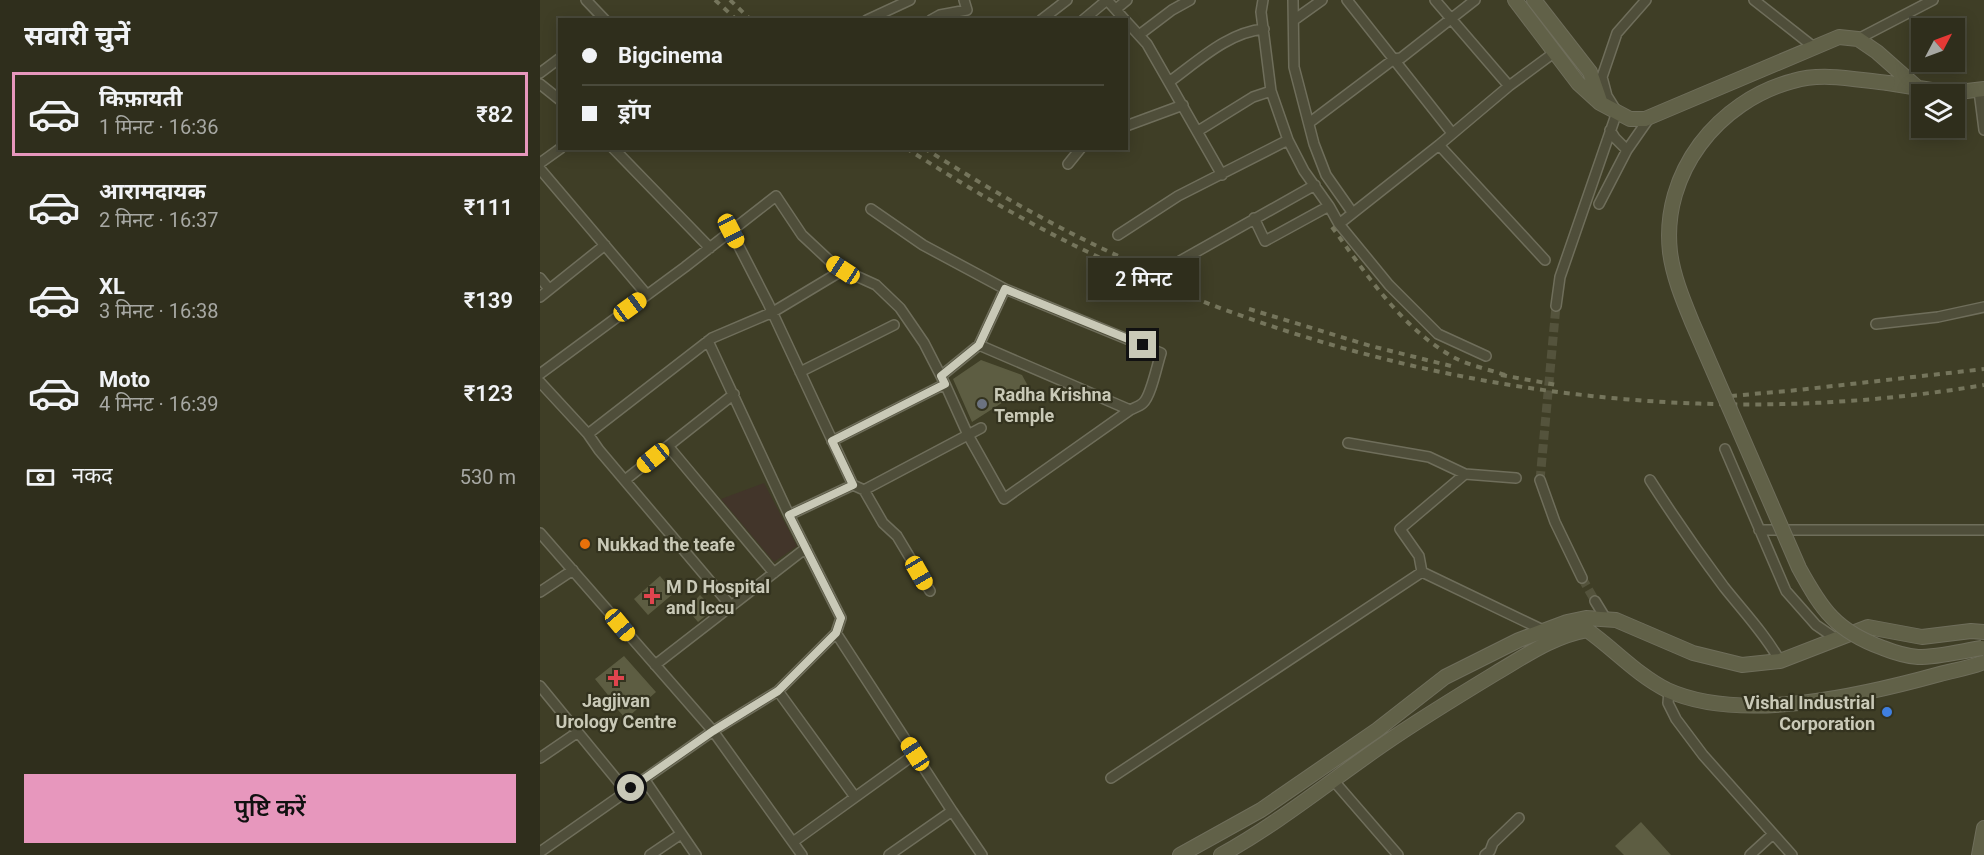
<!DOCTYPE html>
<html lang="hi">
<meta charset="utf-8">
<style>
:root{--surface:#2f2e1c;--page:#373625;--text:#f1f3f6;--muted:#a7a8a3;--line:#4a4a3b;--accent:#e797bd}
body{margin:0;font-family:Roboto,"Noto Sans Devanagari",sans-serif;background:var(--page);color:var(--text);height:100vh;display:flex;flex-direction:column;font-size:22px;white-space:nowrap}
*{box-sizing:border-box;margin:0}
p{font-size:20px;color:var(--muted)}
.icon{flex:none;width:33px;height:33px;fill:none;stroke:currentColor;stroke-width:2;stroke-linecap:round;stroke-linejoin:round}
.map{position:relative;flex:1;overflow:hidden}
.details{display:flex;flex-direction:column;background:var(--surface);width:540px}
.details>*{flex:none}
.hud{position:absolute;left:18px;top:18px;width:570px;height:132px;border-radius:0px;box-shadow:0 3px 15px #0003,0 0 0 2px var(--line);display:grid;align-content:center;height:132px;padding:0 24px;background:var(--surface)}
.needle{width:39px;rotate:49deg}
.fabs{position:absolute;left:1371px;top:18px;display:grid;gap:12px}
.fabs a{display:grid;place-items:center;width:54px;height:54px;border-radius:0px;background:var(--surface);box-shadow:0 3px 15px #0003,0 0 0 2px var(--line);font-size:30px}
.end{position:absolute;width:27px;height:27px;margin:-14px;border:8px solid #c9c9b7;background:#111;box-shadow:0 0 0 3px #111}
.from{border-radius:50%}
.bubble{position:absolute;height:42px;border-radius:0px;background:var(--surface);box-shadow:0 3px 15px #0003,0 0 0 2px var(--line);font-size:20px;font-weight:600;line-height:42px;text-align:center}
.car{position:absolute;width:18px;height:36px;margin:-18px -9px;border-radius:8px;box-shadow:0 0 4px 2px #0007;background:linear-gradient(#f5c518 24%,#345 0 40%,#f5c518 0 76%,#345 0 86%,#f5c518 0)}
.hud b{display:flex;align-items:center;gap:21px;height:57px;font-size:22px}
.hud b+b{border-top:2px solid var(--line)}
.hud i{width:15px;height:15px;background:var(--text)}
ul{padding:0;list-style:none}
li{display:flex;align-items:center;gap:18px;height:84px;margin:0 12px 9px;padding:0 12px;border:3px solid transparent;border-radius:0px}
li div{flex:1}
li b{display:block;font-size:22px}
li em{font-style:normal;font-weight:600}
li.current{border-color:var(--accent)}
li>.icon{width:54px;height:54px;stroke-width:1.5}
h2{padding:0 24px;font-size:27px;line-height:72px}
.pay{display:flex;align-items:center;gap:15px;height:66px;padding:0 24px;font-size:22px}
.pay p{margin-inline-start:auto}
.cta{display:flex;gap:12px;margin-top:auto;padding:12px 24px}
.cta a{flex:1;height:69px;border-radius:0px;background:var(--accent);color:#111;font-size:24px;font-weight:600;line-height:69px;text-align:center}
main{display:flex;flex:1;min-height:0}
.map>svg:first-child{display:block}
.green{fill:#42352a}
.building{fill:#5d5d42}
.lines{fill:none;stroke-linecap:round;stroke-linejoin:round}
.street-tunnel{stroke:#54533c;stroke-width:9;stroke-dasharray:9 4.5;stroke-linecap:butt}
.street-casing{stroke:#6f6e5b;stroke-width:12}
.secondary-casing{stroke:#6f6e5b;stroke-width:16}
.street{stroke:#4f4e3a;stroke-width:9}
.secondary{stroke:#616148;stroke-width:14}
.rail{stroke:#75755c;stroke-width:4;stroke-dasharray:6 6;stroke-linecap:butt}
.secondary-bridge-casing{stroke:#6f6e5b;stroke-width:16;stroke-linecap:butt}
.secondary-bridge{stroke:#616148;stroke-width:14}
.route{stroke:#c9c9b7;stroke-width:8}
.worship-dot{fill:#6b7280;stroke:#34331f;stroke-width:2}
.food-dot{fill:#e8710a;stroke:#34331f;stroke-width:2}
.health-dot{fill:#e0444e;stroke:#34331f;stroke-width:2}
.shop-dot{fill:#3f7fe0;stroke:#34331f;stroke-width:2}
.labels{text-anchor:middle;dominant-baseline:central;stroke-width:4.5;stroke-linejoin:round;paint-order:stroke}
.poi-label{font-size:18px;font-weight:bold;fill:#c9c9b7;stroke:#34331f;text-anchor:start}
</style>
<main>
<section class="details">
<h2>सवारी चुनें</h2>
<ul>
<li class="current"><svg class="icon" aria-label="car" viewBox="0 0 24 24"><path d="M5 17H2v-5l4-1 3-4h7l3 4 3 1v5h-3M9 17h6M6 11h13"/><circle cx="7" cy="17" r="2"/><circle cx="17" cy="17" r="2"/></svg><div><b>किफ़ायती</b><p>1 मिनट · 16:36</p></div><em>₹82</em></li>
<li><svg class="icon" aria-label="car" viewBox="0 0 24 24"><path d="M5 17H2v-5l4-1 3-4h7l3 4 3 1v5h-3M9 17h6M6 11h13"/><circle cx="7" cy="17" r="2"/><circle cx="17" cy="17" r="2"/></svg><div><b>आरामदायक</b><p>2 मिनट · 16:37</p></div><em>₹111</em></li>
<li><svg class="icon" aria-label="car" viewBox="0 0 24 24"><path d="M5 17H2v-5l4-1 3-4h7l3 4 3 1v5h-3M9 17h6M6 11h13"/><circle cx="7" cy="17" r="2"/><circle cx="17" cy="17" r="2"/></svg><div><b>XL</b><p>3 मिनट · 16:38</p></div><em>₹139</em></li>
<li><svg class="icon" aria-label="car" viewBox="0 0 24 24"><path d="M5 17H2v-5l4-1 3-4h7l3 4 3 1v5h-3M9 17h6M6 11h13"/><circle cx="7" cy="17" r="2"/><circle cx="17" cy="17" r="2"/></svg><div><b>Moto</b><p>4 मिनट · 16:39</p></div><em>₹123</em></li>
</ul>
<div class="pay"><svg class="icon" aria-label="cash" viewBox="0 0 24 24"><path d="M3 7h18v10H3z"/><circle cx="12" cy="12" r="2"/></svg>नकद<p>530 m</p></div>
<div class="cta"><a>पुष्टि करें</a></div>
</section>
<div class="map">
<svg width="1444" height="855" viewBox="0 0 1444 855">
<rect width="100%" height="100%" fill="#3f3e26"/>
<!-- green -->
<path class="green" d="M224,483L257,546L234,562L181,499Z"/>
<!-- building -->
<path class="building" d="M441,360L482,375L488,386L432,422L413,379Z
M120,576L134,593L108,615L94,599Z
M160,595L174,609L158,622L147,609Z
M84,656L116,692L86,719L71,702L72,700L55,679Z
M1101,822L1131,855H1084L1075,846Z"/>
<g class="lines">
<!-- street-tunnel -->
<path class="street-tunnel" d="M1000,480L1016,306
M1042,578L1055,601"/>
<defs>
<path id="street" d="M46,0L65,20
M567,0L585,20
M723,0L721,12L731,91L748,140L764,171L789,206L799,224L849,285L898,334L946,356
M753,0L754,67L774,144L786,175L812,212
M807,0L912,133
M895,0L969,86
M1214,0L1275,48
M576,9L587,0
M327,20L370,0
M391,20L400,15L427,10L424,0
M501,20L527,0
M543,20L567,0
M754,20L782,0
M586,21L607,44L682,175
M599,35L632,10L650,0
M1318,39L1393,0
M0,73L20,58
M629,82C657,62 688,32 724,29
M0,84L20,100
M1439,91L1444,130
M769,123L854,59L861,58L935,0
M586,126L643,105
M1070,130L1075,138L1087,150
M658,131L713,97L731,91
M899,145L1005,260
M73,148L170,248
M0,163L21,148
M528,164L541,148
M0,169L107,295
M1059,204L1087,150L1110,117
M331,209L383,245L465,289L621,353C617,365 611,396 603,403C600,406 594,408 590,410
M714,218L725,241L789,206
M799,224L899,145L969,86L1015,52
M191,231L228,303L313,485L324,490L441,428
M578,235L638,196L748,140
M640,261L775,185
M0,278L9,289
M0,297L65,245
M1016,306L1020,277L1077,112L1067,96L1062,77L1077,33L1106,0
M1336,324L1398,317L1444,307
M168,341L249,515L301,618L296,633L412,811L349,855
M439,345L465,289
M260,372L354,325
M0,374L145,267L236,196L262,235L292,263L303,270L336,285L360,308L384,343L405,384L428,435L464,499L590,410L439,345L401,376
M0,382L48,434L59,450L191,606
M48,434L172,338L233,312L303,270
M292,441L405,384
M808,443L889,457L925,474L976,478
M128,446L234,573
M1185,449L1246,591L1276,625L1295,638
M925,474L860,529L879,556L882,572L1005,631
M85,480L194,394
M1000,480L1015,522L1042,578
M1110,480C1133,516 1158,552 1184,587C1203,611 1225,634 1240,661
M324,490L343,523L357,536L390,591
M249,515L313,485
M1219,530H1444
M0,533L173,731L262,855
M0,592L33,570
M1055,601L1066,619
M115,665L266,548
M0,686L86,791
M238,691L315,797
M1129,691L1128,703L1136,719L1163,755L1252,855
M0,758L38,732
M571,778L882,572
M104,779L156,855
M793,780L858,855
M412,811L442,855
M253,842L375,754
M0,852L173,731L238,691L296,633
M110,855L141,834
M945,855L950,851L953,843L979,818
M1210,855L1233,834"/>
<path id="secondary" d="M975,0L1038,83L1060,103L1090,119H1105L1299,37L1318,39L1337,52L1380,90
M994,0L1050,72L1060,101
M1348,83L1410,93L1444,89
M640,855L721,810L837,730L905,677L979,640L1027,622L1046,618L1076,620L1153,653L1202,665L1240,661L1328,627L1382,637L1431,631L1444,632
M681,855C739,823 790,781 844,744C880,719 918,696 956,673C985,656 1013,636 1047,630C1074,649 1097,675 1127,690C1202,724 1324,695 1400,674C1415,670 1430,668 1444,662
M1439,855L1444,828"/>
</defs>
<!-- street casing -->
<use href="#street" class="street-casing"/>
<!-- secondary casing -->
<use href="#secondary" class="secondary-casing"/>
<!-- street -->
<use href="#street" class="street"/>
<!-- secondary -->
<use href="#secondary" class="secondary"/>
<!-- rail -->
<path class="rail" d="M175,0L197,20
M190,0L211,20
M366,148C425,186 485,222 548,252C826,385 1140,436 1444,385
M384,148C466,200 551,248 642,283
M792,227C827,275 862,329 915,358C931,366 951,370 968,376
M709,309L831,346L911,366
M961,375L1017,385
M1191,396L1258,390L1444,369"/>
<defs>
<path id="secondary-bridge" d="M1348,83C1317,80 1283,72 1253,81C1178,101 1121,173 1130,252C1133,276 1143,300 1152,322L1259,568C1282,610 1296,631 1343,648C1353,652 1366,656 1378,657C1399,657 1422,651 1442,648"/>
</defs>
<!-- secondary-bridge casing -->
<use href="#secondary-bridge" class="secondary-bridge-casing"/>
<!-- secondary-bridge -->
<use href="#secondary-bridge" class="secondary-bridge"/>
</g>
<g class="lines">
<!-- route -->
<path class="route" d="M91,788L173,731L238,691L296,633L301,618L249,515L313,485L292,441L405,384L401,376L439,345L465,289L603,345"/>
</g>
<!-- markers -->
<circle class="worship-dot" cx="442" cy="404" r="6"/>
<circle class="food-dot" cx="45" cy="544" r="6"/>
<g class="health-dot">
<path d="M109 587h6v6h6v6h-6v6h-6v-6h-6v-6h6z"/>
<path d="M73 669h6v6h6v6h-6v6h-6v-6h-6v-6h6z"/>
</g>
<circle class="shop-dot" cx="1347" cy="712" r="6"/>
<g class="labels">
<!-- poi labels -->
<g class="poi-label">
<text x="454" y="394">Radha Krishna<tspan x="454" dy="21">Temple</tspan></text>
<text x="57" y="544">Nukkad the teafe</text>
<text x="126" y="586">M D Hospital<tspan x="126" dy="21">and Iccu</tspan></text>
<text x="76" y="700" text-anchor="middle">Jagjivan<tspan x="76" dy="21">Urology Centre</tspan></text>
<text x="1335" y="702" text-anchor="end">Vishal Industrial<tspan x="1335" dy="21">Corporation</tspan></text>
</g>
</g>
</svg>
<div class="fabs">
<a><svg class="needle" viewBox="-14 -14 28 28"><path d="M0-13l5 13h-10z" fill="#e53935"/><path d="M0 13l5-13h-10z" fill="#a7a8a3"/></svg></a>
<a><svg class="icon" aria-label="layers" viewBox="0 0 24 24"><path d="M12 4l9 5-9 5-9-5zM3 14l9 5 9-5"/></svg></a>
</div>
<i class="end from" style="left:91px;top:788px"></i>
<i class="end" style="left:603px;top:345px"></i>
<div class="bubble" style="left:548px;top:258px;width:111px">2 मिनट</div>
<i class="car" style="left:191px;top:231px;rotate:153deg"></i>
<i class="car" style="left:303px;top:270px;rotate:303deg"></i>
<i class="car" style="left:90px;top:307px;rotate:54deg"></i>
<i class="car" style="left:113px;top:458px;rotate:231deg"></i>
<i class="car" style="left:379px;top:573px;rotate:150deg"></i>
<i class="car" style="left:80px;top:625px;rotate:140deg"></i>
<i class="car" style="left:375px;top:754px;rotate:327deg"></i>
<div class="hud">
<b><i class="from"></i>Bigcinema</b>
<b><i></i>ड्रॉप</b>
</div>
</div>
</main>
